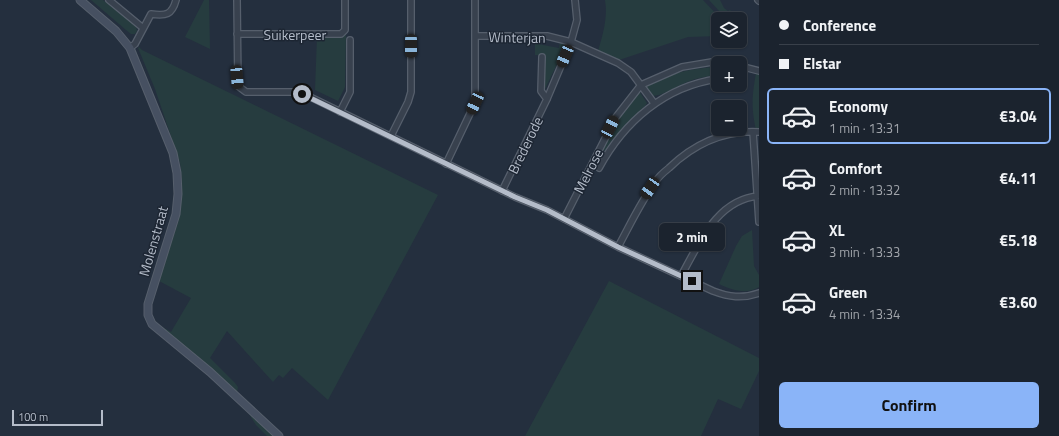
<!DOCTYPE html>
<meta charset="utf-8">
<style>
:root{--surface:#1b232e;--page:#282f3a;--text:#f1f3f6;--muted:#a0a4aa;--line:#39404a;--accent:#8ab4f8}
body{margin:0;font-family:"Titillium Web",sans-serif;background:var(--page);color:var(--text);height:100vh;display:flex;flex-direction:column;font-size:15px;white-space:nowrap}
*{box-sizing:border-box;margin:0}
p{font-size:13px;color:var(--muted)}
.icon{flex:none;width:22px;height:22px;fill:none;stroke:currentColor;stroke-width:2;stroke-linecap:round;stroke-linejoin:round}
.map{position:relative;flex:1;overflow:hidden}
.side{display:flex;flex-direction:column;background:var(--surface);width:300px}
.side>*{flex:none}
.hud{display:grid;align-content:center;height:88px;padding:0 20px;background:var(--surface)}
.buttons{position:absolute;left:711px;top:12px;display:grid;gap:8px}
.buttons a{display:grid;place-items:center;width:36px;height:36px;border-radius:6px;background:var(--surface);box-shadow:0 1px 3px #0004,0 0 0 1px var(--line);font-size:20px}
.scale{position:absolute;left:12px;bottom:10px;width:91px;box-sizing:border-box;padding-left:4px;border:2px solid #b4bcc9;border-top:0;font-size:11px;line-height:14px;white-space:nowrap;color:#b4bcc9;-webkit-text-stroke:3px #1d2633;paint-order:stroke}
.end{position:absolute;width:18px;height:18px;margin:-9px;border:5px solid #b4bcc9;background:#111;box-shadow:0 0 0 2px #111}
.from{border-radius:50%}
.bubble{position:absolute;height:28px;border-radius:6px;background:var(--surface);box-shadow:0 1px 3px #0004,0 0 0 1px var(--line);font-size:13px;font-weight:700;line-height:28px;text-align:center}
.car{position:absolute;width:12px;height:24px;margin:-12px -6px;border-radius:5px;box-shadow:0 0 3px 1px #0007;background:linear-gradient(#222 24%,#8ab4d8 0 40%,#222 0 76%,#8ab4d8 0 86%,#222 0)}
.hud b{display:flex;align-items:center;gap:14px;height:38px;font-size:15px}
.hud b+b{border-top:1px solid var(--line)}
.hud i{width:10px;height:10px;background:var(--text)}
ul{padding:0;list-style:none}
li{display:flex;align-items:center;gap:12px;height:56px;margin:0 8px 6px;padding:0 12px;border:2px solid transparent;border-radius:6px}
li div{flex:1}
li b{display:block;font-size:15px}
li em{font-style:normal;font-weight:700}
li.on{border-color:var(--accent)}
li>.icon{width:36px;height:36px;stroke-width:1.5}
.primary-button{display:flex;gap:8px;margin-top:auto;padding:8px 20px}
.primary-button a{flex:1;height:46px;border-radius:6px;background:var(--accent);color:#111;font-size:16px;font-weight:700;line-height:46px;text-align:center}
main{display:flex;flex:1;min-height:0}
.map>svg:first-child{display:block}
.green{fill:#263c3f}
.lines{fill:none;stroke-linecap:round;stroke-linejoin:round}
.street-casing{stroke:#565f6c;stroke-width:8}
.secondary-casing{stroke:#565f6c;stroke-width:9}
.street{stroke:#38414e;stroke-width:5.5}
.secondary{stroke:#465061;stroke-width:7}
.route{stroke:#b4bcc9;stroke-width:5}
.labels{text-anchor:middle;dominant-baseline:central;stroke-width:3;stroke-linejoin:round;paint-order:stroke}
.street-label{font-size:14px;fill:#b4bcc9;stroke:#1d2633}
</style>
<main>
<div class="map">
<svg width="759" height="436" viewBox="0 0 759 436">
<rect width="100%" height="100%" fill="#242f3e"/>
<!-- green -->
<path class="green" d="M91,0H103L136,26L137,31L135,34H131L126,30Z
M204,0H209L210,49L185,37Z
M605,0H703L721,19H718V36L688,37L619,60L598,51C603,34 608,17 605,0Z
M709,0H720L724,8L728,11L730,10L739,19H729L720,12Z
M346,34L345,87L338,101L315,90L317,36H343Z
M535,41H538V44L559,48L560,42L565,44L562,54L544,91L542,90V55H535Z
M139,47L142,50L438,195L328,400L292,368L283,378L279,375L273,382L227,331L210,358L235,383L238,387L237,392L165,331L161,326L171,332L191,298L159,281L179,219L182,181L180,163L155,89L138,48Z
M713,67H718V75C707,76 697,78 687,82C677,86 661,97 651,96L645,87C665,74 689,69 713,67Z
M756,73L759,74V130H756C751,107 752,96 756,73Z
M639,91L647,103L645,106L613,139L606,151L602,150L617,120Z
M752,230L754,266L759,275V287C746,295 732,290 719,284L736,246L742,236Z
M609,281L759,358V371L741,409L718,399L701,436H525Z
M247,411L274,436H267L256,425Z"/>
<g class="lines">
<defs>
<path id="street" d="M109,0L143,28
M237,0L238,86L246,92H296L302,93L515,197L547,210L618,247L713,291C729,297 742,299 759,293
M758,0L759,1
M237,34H341L345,30V0
M475,36H547L571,42L618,63L631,72L654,103
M130,48L135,44L151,14C166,16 172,15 176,0
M542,57L541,91L547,99
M740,66L759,71
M340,112L350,92V40
M753,132L759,222
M391,136L408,102L411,92V0
M446,164L475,103V0
M599,168C624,122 665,86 718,79
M502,191L547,99L571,42L577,20L575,0
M564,219L616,117L641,85L682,67L712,62L718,63
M618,247C630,225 641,201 656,181C659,176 664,172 669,168C694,144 724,130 759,132
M681,276C699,244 717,199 759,196"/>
<path id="secondary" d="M80,0L116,31L130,48L173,153L177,173L178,194L176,214L148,304V315L152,324L210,372L279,436"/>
</defs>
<!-- street casing -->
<use href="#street" class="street-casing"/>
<!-- secondary casing -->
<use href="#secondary" class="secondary-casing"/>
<!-- street -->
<use href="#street" class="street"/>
<!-- secondary -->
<use href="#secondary" class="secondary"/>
</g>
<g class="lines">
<!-- route -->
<path class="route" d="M302,94L515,197L547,210L618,247L692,281"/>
</g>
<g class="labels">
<!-- street labels -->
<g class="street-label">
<text x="295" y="34">Suikerpeer</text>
<text transform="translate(517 37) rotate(1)">Winterjan</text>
<text transform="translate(525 145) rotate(-64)">Brederode</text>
<text transform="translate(588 171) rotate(-63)">Melrose</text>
<text transform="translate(153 241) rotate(-74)">Molenstraat</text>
</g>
</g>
</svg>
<div class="buttons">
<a><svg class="icon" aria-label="layers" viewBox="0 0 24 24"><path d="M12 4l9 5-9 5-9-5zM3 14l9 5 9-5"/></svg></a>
<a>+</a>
<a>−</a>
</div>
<div class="scale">100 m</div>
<i class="end from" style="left:302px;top:94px"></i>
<i class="end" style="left:692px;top:281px"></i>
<div class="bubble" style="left:659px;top:223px;width:66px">2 min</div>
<i class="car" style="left:411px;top:46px;rotate:180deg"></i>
<i class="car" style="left:565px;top:56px;rotate:203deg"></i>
<i class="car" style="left:237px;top:77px;rotate:175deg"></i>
<i class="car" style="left:475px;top:103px;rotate:205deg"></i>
<i class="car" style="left:610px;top:127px;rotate:27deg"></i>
<i class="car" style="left:650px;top:188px;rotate:214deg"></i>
</div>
<section class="side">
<div class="hud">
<b><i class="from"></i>Conference</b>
<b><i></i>Elstar</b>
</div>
<ul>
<li class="on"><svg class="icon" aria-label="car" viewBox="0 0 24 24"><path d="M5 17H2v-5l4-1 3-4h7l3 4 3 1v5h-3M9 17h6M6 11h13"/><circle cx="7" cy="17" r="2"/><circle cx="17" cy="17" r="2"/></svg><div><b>Economy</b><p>1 min · 13:31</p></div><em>€3.04</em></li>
<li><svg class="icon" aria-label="car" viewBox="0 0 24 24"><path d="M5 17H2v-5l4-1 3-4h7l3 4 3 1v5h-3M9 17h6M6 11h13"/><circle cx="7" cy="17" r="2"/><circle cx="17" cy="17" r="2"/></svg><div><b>Comfort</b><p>2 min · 13:32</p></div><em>€4.11</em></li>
<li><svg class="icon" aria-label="car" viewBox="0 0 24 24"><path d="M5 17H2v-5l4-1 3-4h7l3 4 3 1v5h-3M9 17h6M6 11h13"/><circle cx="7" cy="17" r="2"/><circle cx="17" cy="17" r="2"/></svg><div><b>XL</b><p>3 min · 13:33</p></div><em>€5.18</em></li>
<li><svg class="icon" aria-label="car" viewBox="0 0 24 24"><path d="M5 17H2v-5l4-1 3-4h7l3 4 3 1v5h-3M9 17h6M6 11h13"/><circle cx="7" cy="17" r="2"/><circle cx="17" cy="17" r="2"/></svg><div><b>Green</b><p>4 min · 13:34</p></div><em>€3.60</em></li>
</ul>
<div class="primary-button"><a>Confirm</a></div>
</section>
</main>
